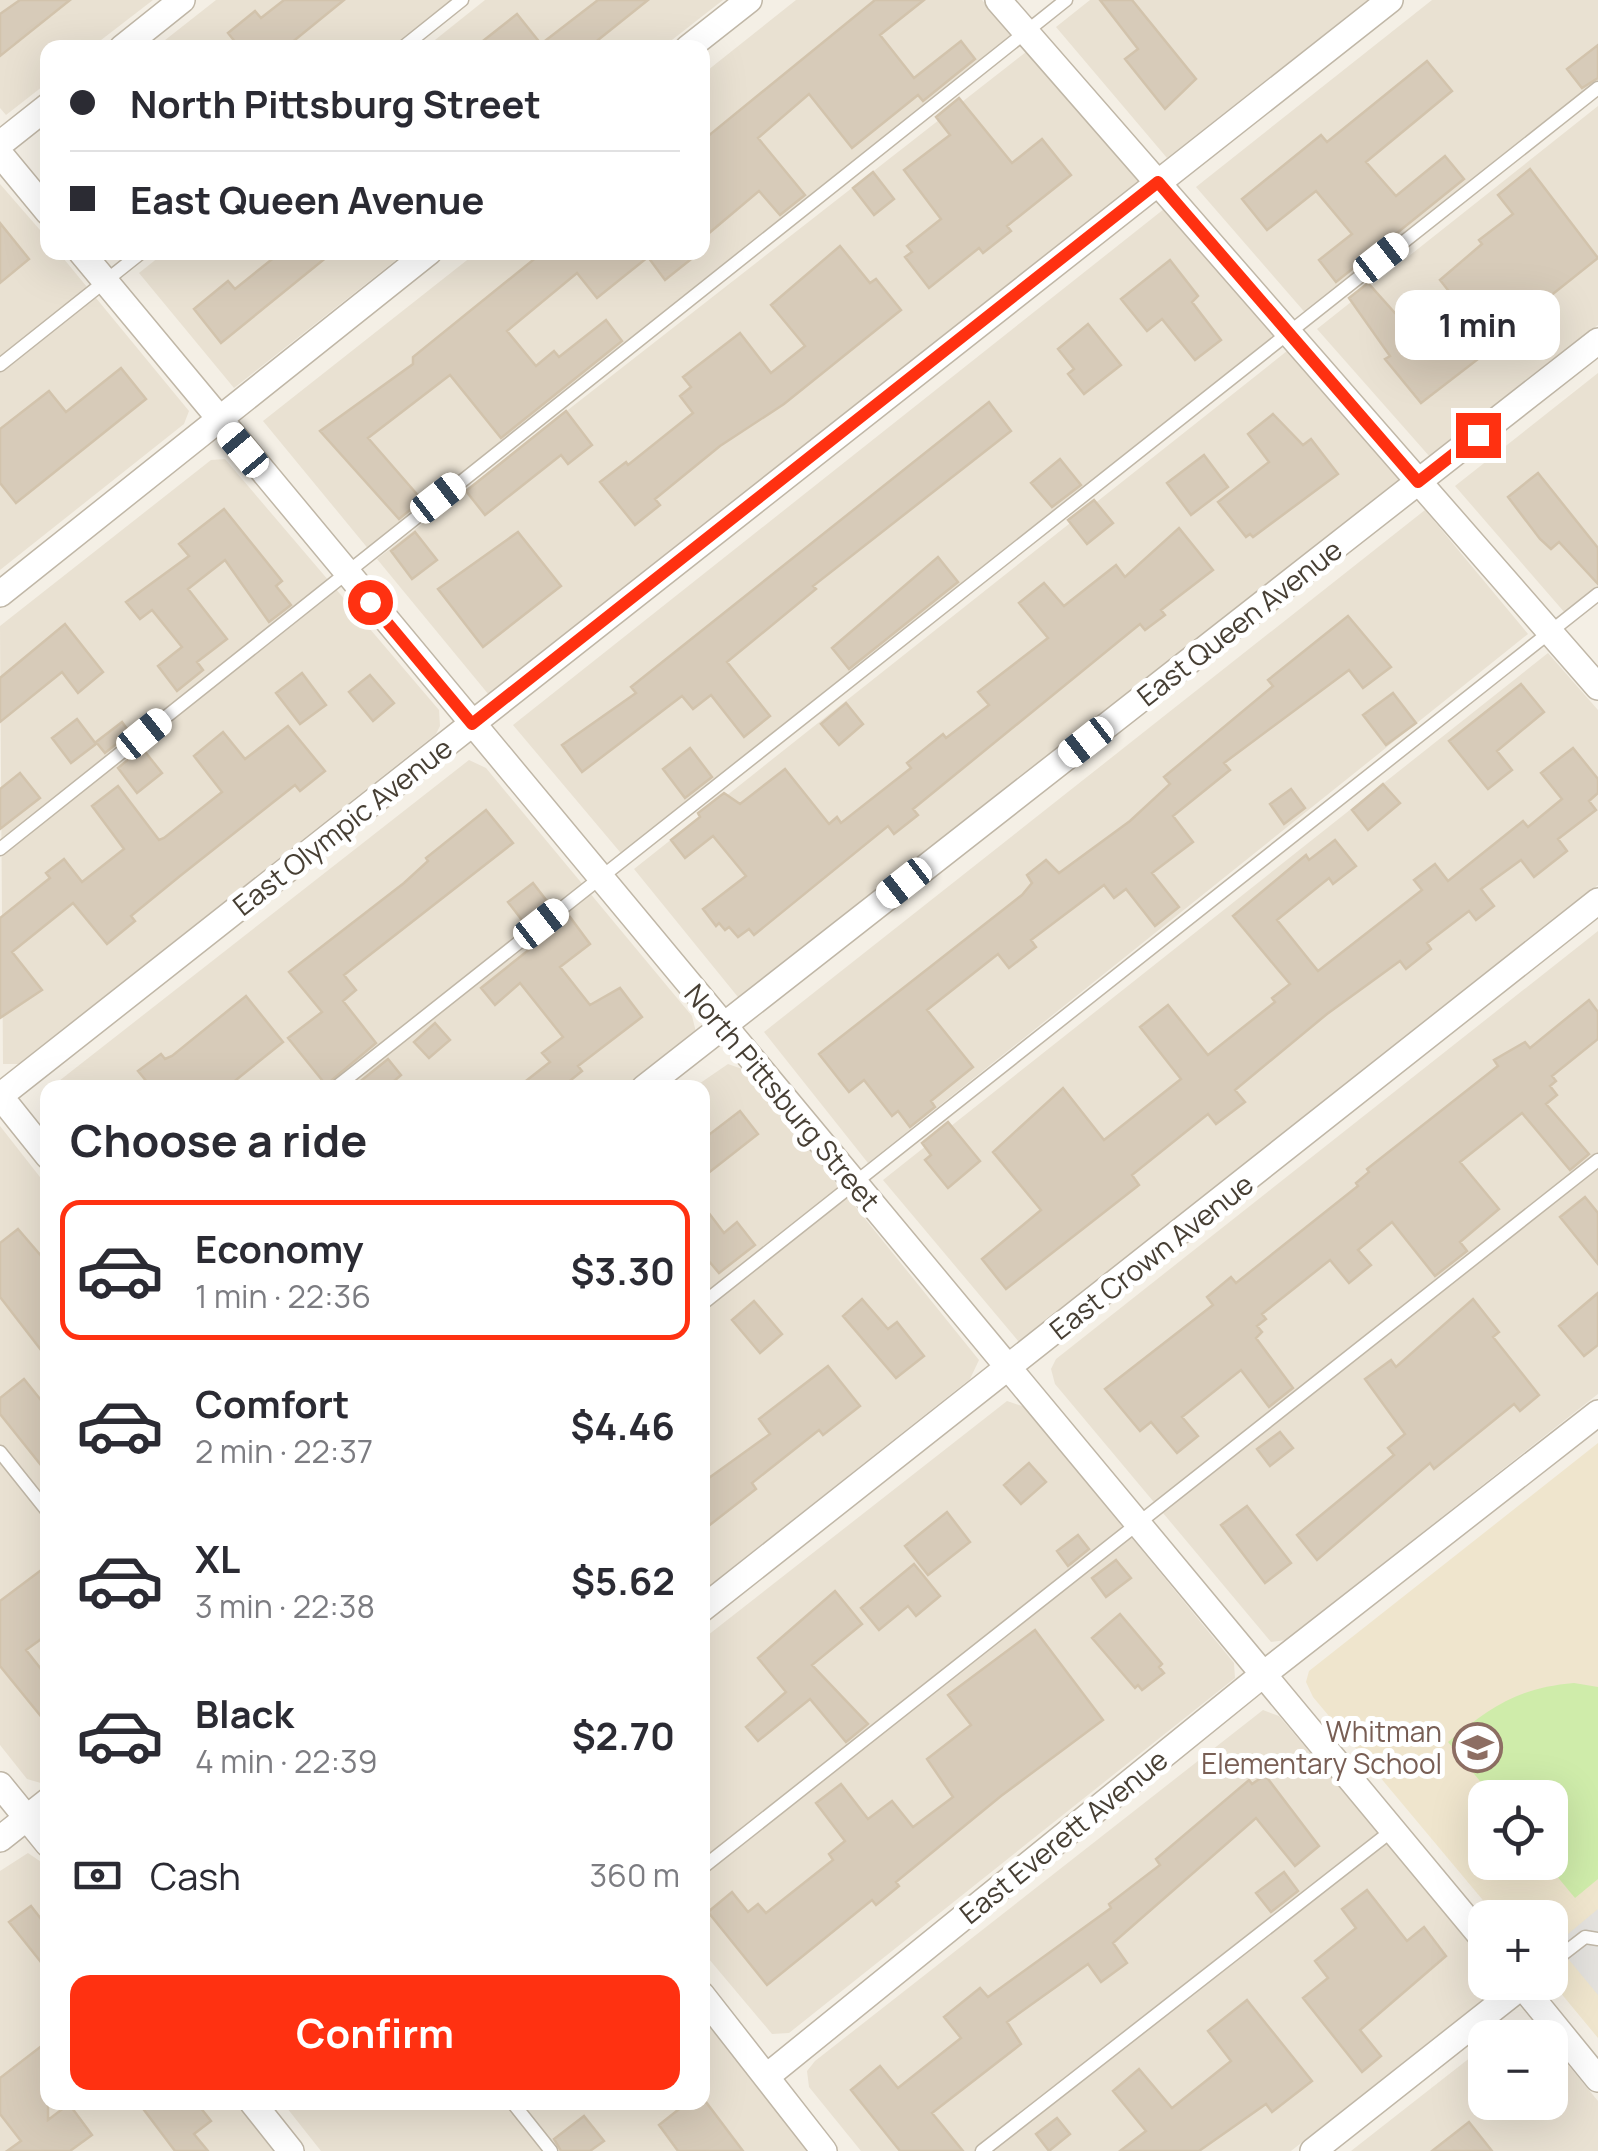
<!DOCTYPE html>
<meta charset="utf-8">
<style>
:root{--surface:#fff;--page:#f2f2f3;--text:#2b2b33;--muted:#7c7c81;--line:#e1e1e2;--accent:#ff3111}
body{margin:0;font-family:Manrope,sans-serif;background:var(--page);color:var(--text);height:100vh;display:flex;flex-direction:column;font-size:38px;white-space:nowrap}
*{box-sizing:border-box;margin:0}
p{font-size:32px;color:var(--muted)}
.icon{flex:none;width:55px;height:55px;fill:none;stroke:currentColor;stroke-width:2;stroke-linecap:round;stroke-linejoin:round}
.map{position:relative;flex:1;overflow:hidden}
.panel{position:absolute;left:40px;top:1080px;width:670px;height:1030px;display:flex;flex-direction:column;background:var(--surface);border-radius:20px;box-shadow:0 10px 40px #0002}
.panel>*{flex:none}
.banner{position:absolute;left:40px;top:40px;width:670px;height:220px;border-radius:20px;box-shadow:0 10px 40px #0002;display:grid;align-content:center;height:220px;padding:0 30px;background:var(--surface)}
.fabs{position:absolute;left:1468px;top:1780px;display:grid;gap:20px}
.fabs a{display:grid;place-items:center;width:100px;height:100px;border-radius:20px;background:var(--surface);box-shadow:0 10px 40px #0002;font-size:50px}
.end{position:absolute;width:45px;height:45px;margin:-22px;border:12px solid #ff3111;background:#fff;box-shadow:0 0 0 5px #fff}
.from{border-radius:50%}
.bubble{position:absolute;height:70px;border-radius:20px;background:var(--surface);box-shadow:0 10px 40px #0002;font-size:32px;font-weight:700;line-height:70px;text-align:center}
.car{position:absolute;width:30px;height:60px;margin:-30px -15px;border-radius:12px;box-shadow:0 0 8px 2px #0007;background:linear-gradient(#fff 24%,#345 0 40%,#fff 0 76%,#345 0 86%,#fff 0)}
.banner b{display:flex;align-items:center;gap:35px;height:95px;font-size:38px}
.banner b+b{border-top:2px solid var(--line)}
.banner i{width:25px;height:25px;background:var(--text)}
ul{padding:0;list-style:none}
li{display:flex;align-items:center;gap:30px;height:140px;margin:0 20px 15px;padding:0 10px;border:5px solid transparent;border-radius:20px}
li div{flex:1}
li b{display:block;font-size:38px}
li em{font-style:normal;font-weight:700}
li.active{border-color:var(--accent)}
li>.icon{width:90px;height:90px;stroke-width:1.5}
h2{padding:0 30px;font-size:45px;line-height:120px}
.pay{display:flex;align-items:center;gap:25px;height:110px;padding:0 30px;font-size:38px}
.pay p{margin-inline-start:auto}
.action{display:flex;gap:20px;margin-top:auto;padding:20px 30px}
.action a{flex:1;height:115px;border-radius:20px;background:var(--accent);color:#fff;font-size:40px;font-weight:700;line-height:115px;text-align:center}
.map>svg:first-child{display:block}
.residential{fill:#e9e1d2}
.education{fill:#efe5cd;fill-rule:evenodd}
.green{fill:#cfecaa}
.parking{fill:#e4e2de}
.building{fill:#d7cbb9;stroke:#d2c3ac;stroke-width:2.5}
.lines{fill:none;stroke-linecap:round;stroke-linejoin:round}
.lane-casing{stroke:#c0b7a7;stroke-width:15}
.street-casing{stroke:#c0b7a7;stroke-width:28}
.lane{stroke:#fff;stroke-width:12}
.street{stroke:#fff;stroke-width:25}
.route{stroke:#ff3111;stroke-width:12}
.labels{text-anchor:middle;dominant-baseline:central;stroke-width:10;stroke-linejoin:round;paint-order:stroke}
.street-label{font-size:28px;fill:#473f34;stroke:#fff}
.education-label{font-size:28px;fill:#785e54;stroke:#fff;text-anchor:end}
</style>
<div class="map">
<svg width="1598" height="2151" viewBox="0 0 1598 2151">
<rect width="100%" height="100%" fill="#f4efe5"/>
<!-- residential -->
<path class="residential" d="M0,0H153L92,47L48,48L47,83L6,115L0,108Z
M216,0H461L400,47L155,48Z
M485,0H723L663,47L425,48Z
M796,0H982L1017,41L370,551L263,421L476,253L702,252L703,74Z
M1090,0H1368L1167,158L1056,27Z
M1432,0H1598V87L1308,316L1196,187Z
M1026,52L1141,182L489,695L377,559Z
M1598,106V325L1430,457L1317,329Z
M0,184L47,238L48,252L59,253L189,411L184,424L0,570Z
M1164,209L1277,339L625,858L513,725Z
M164,253H405L234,388L139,273Z
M1287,351L1400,480L742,1002L634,869Z
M1598,373V587L1565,613L1455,486Z
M225,459L439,710L440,726L436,734L19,1064H3L0,626L211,460Z
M1425,510L1528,634L868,1163L764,1032Z
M1548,653L1598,710V885L1019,1342L883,1180Z
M469,760L486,768L692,1016L696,1032L692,1039L630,1087L50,1088Z
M1598,931V1394L1286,1640L1271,1642L1055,1384L1051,1369L1056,1359Z
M728,1064L745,1070L979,1360L970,1379L703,1591L702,1088H693Z
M0,1126L47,1186L48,1783L44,1784L27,1779L0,1745Z
M1007,1401L1025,1407L1234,1663L1235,1678L789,2033L772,2034L703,1952V1639Z
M1263,1710L1279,1716L1485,1959V1982L1496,1983L1491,1993L1291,2151H861L809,2087L807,2071L815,2061Z
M28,1853L47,1866L48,2102L236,2103L274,2151H0V1871Z
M703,2012L812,2151H321L283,2103L702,2102Z
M1550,2043L1598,2101V2151H1351L1485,2046V2102H1550Z"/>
<!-- education -->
<path class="education" d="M1598,1443V2038L1550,1980V1918L1497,1917L1313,1697L1306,1682L1309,1671ZM1485,1798H1550V1862H1485Z"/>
<!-- green -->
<path class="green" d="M1574,1683L1598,1687V1879L1575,1898L1546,1863L1550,1862V1798L1493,1797L1448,1742C1491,1707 1517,1688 1574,1683Z"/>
<!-- parking -->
<path class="parking" d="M1598,1909V1995L1556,1944Z"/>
<!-- building -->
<path class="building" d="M20,0H70L0,56V14Z
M284,0H344L285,48H240L228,33L255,11L261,18Z
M598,0H648L588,48H474L517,14L541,44Z
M875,0H924L880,35L914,78L961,41L975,59L923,101L918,95L852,148L809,94L758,138L805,195L780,215L759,191L702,239V141Z
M1100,0H1132L1196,79L1165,109L1125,59L1138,49Z
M1598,45V78L1582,88L1567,69Z
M1427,61L1452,91L1366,162L1396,196L1445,156L1464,179L1336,282L1319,260L1352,234L1316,191L1267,230L1242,199L1321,135L1327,142Z
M959,98L1012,163L1042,139L1071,175L1007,226L1011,231L983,253L979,248L929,288L905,257L912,252L907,246L941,219L904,170L950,135L936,117Z
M1530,169L1598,258L1549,297L1552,302L1421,403L1385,359L1390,356L1349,298L1368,283L1429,351L1463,322L1453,309L1459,304L1440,280L1482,244L1479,240L1513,214L1498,195Z
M873,172L894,199L874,215L853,188Z
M0,223L29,259L0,283Z
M840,246L870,283L876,279L901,310L784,404L720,446L655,499L660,505L635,525L600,482L626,462L628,465L693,413L680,396L691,387L683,377L740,333L771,373L805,346L771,305Z
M281,252H333L221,343L194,309L228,281L235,289Z
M543,252H700L665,280L648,257L597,298L577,273L507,331L536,366L554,351L559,357L606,320L622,341L501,438L450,375L368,438L422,500L399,519L320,431L413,364V357Z
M1170,260L1198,296L1192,302L1221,340L1195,360L1162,319L1147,331L1121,299Z
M1088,324L1121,365L1084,394L1068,374L1074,369L1058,349Z
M121,368L146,399L16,503L0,483V429L49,391L66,412Z
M989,402L1011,431L813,586L816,589L727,662L770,716L744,737L711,695L693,709L682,696L582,772L562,745L636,693L631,687Z
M566,411L592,445L568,464L561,455L485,515L466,491Z
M1273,414L1303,445L1311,439L1338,474L1253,537L1250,534L1246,537L1218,502L1269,462L1248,434Z
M1204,455L1228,487L1191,515L1167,483Z
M1060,459L1081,485L1052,507L1031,483Z
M1538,473L1598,548V584L1559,542L1551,549L1540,539L1508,497Z
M1094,500L1113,523L1087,544L1068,520Z
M224,509L282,581L276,586L291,605L269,622L225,560L188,589L227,639L197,662L203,670L177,691L158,666L182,647L152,610L140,619L126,602L189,556L179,544Z
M1179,528L1213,570L1161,610L1165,615L1145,630L1140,624L913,809L918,815L894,834L888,826L754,935L749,929L738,937L729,927L725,930L719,923L716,926L703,909L746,876L713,836L685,858L671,840L700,817L698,813L724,793L740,804L785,769L829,824L837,817L841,823L911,768L907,763L943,734L946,738L989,705L978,692L1048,638L1019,603L1044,583L1064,606L1116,565L1125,577Z
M415,532L437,560L412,579L391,551Z
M518,532L561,586L483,647L438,589Z
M938,557L958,582L849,669L832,648Z
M1348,616L1391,667L1363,688L1349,670L1224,763L1230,770L1173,816L1193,842L1152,873L1179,907L1155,926L1126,889L1114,898L1104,885L1031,940L1036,947L1009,968L998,954L927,1010L973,1067L931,1101L935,1107L910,1127L898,1111L892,1116L864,1080L849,1092L819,1054L1022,895L1032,883L1027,875L1046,860L1059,873L1130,821L1170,784L1164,777L1273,686L1268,680Z
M65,624L103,672L78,693L62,672L0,722V678Z
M302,673L326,705L300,724L276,693Z
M370,675L394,703L373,721L349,692Z
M1521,684L1544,712L1497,751L1512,770L1488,789L1449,741Z
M1393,693L1416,723L1386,745L1363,715Z
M846,703L863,724L839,745L821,724Z
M77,719L96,744L71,763L52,738Z
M122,722L130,733L105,753L96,742Z
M288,726L325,771L300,791L295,785L180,876L131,916L135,921L107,944L73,903L12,952L42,990L0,1018V918L50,878L46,873L64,859L82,882L124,849L92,806L118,786L159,840L164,838L222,792L194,756L223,732L245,759Z
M142,748L162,773L137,793L118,768Z
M690,748L712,777L685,798L663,769Z
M1573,748L1598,779V793L1589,801L1596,810L1558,839L1567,851L1534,877L1521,860L1481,889L1494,906L1476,920L1469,911L1427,943L1431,949L1406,969L1400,961L1327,1014L1235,1090L1245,1102L1216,1124L1208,1114L1132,1175L1139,1185L1006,1289L982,1259L1041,1210L993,1152L1063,1088L1104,1140L1181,1079L1140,1027L1168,1005L1208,1055L1275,1002L1272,998L1290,984L1233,916L1306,855L1309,860L1335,840L1356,866L1333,884L1329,878L1277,920L1318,971L1422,890L1414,880L1435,864L1448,881L1523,821L1528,827L1562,799L1541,773Z
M20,773L40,798L0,829V789Z
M1383,784L1400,803L1368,830L1352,810Z
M1291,789L1305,808L1284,824L1270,804Z
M486,810L513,843L344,975L356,990L343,1001L376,1043L326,1085L288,1038L322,1012L289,972L404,883L428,861L426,858Z
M533,883L550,905L525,924L508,902Z
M570,917L590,944L560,967L590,1005L620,988L642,1017L578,1066L582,1071L561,1088H517L550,1062L542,1053L563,1037L520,983L495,1005L481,988Z
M246,996L283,1042L226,1088H152L138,1071L161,1054L165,1059L172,1056Z
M1589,1000L1598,1012V1039L1552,1076L1556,1081L1550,1086L1557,1095L1546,1104L1589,1154L1570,1170L1522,1113L1460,1162L1499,1209L1460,1242L1467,1251L1435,1276L1392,1222L1358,1250L1371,1265L1349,1283L1330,1260L1262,1314L1266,1319L1257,1326L1262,1332L1256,1338L1293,1388L1269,1407L1241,1370L1182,1417L1198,1436L1177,1453L1151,1422L1140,1431L1105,1389L1213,1305L1207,1297L1231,1277L1236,1283L1358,1186L1356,1183L1369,1172L1367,1169L1498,1066L1494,1060L1525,1042L1530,1048Z
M435,1023L450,1040L429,1058L414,1042Z
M388,1059L401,1075L386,1088H352Z
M740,1111L758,1134L702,1178V1140Z
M948,1122L980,1161L948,1188L925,1160L931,1155L922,1143Z
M1585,1197L1598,1213V1264L1560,1217Z
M702,1204L724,1233L737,1222L755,1245L719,1273L702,1253Z
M18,1229L48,1264V1359L0,1297V1243Z
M1598,1293V1345L1584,1356L1559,1326Z
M862,1299L888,1329L897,1322L924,1356L896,1378L843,1316Z
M1473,1299L1499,1332L1493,1337L1539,1395L1520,1411L1514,1404L1434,1469L1430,1463L1317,1560L1297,1535L1394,1455L1388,1448L1405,1434L1365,1379L1391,1360L1396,1367Z
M754,1301L782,1334L760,1353L732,1320Z
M828,1366L860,1406L823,1435L819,1430L752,1483L756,1489L702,1531V1483L770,1434L759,1419Z
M24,1379L48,1409V1474L0,1414V1398Z
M1280,1432L1293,1448L1270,1466L1257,1449Z
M1029,1463L1046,1482L1021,1504L1004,1485Z
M1247,1506L1291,1563L1265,1583L1221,1525Z
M947,1512L970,1542L928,1575L905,1546Z
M1078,1535L1089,1549L1068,1566L1057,1551Z
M1116,1560L1131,1578L1106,1597L1092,1578Z
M914,1564L940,1596L916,1616L908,1606L879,1630L861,1608Z
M48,1565V1634L26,1650L48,1678V1725L0,1666V1601Z
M835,1591L862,1624L812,1665L868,1724L846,1742L810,1699L758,1741L746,1727L786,1692L758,1658Z
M1120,1614L1162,1664L1159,1667L1164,1673L1142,1690L1138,1685L1135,1688L1092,1638Z
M1035,1630L1103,1720L1001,1796L896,1882L899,1886L876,1905L872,1900L767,1985L708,1912L732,1892L748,1912L758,1904L766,1913L833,1860L829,1854L845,1841L816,1803L841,1784L868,1819L892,1801L913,1827L953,1797L927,1759L971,1725L948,1695Z
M1265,1775L1319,1846L1295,1866L1256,1818L1113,1943L1127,1963L1101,1982L1088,1964L1007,2022L1021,2044L932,2113L963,2151H900L851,2090L880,2066L898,2088L961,2038L944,2017L980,1988L988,1997L1111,1908L1109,1904L1160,1865L1156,1859L1249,1780L1252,1784Z
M1284,1872L1298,1891L1271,1912L1256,1893Z
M1367,1890L1407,1941L1424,1927L1446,1956L1360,2030L1381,2056L1362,2072L1303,1998L1328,1978L1315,1961L1356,1928L1342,1909Z
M31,1906L48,1928V1971L9,1922Z
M1247,2000L1312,2081L1272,2112L1266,2104L1199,2151H1120L1146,2131L1113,2091L1139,2069L1172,2108L1231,2061L1208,2031Z
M48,2041V2120L69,2104L92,2135L70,2151H7L21,2141L0,2114V2078Z
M138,2102H196L211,2121L194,2134L208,2151H175Z
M688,2102H706L743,2151H678L659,2125Z
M584,2116L604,2141L590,2151H561L554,2139Z
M1057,2118L1070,2134L1049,2151L1036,2134Z
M1469,2122L1492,2151H1432Z"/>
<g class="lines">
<defs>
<path id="lane" d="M402,48L462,0
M0,365L142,252
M0,849L1066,0
M335,1088L1598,88
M702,1304L1598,594
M0,1452L48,1512
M702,1868L1598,1160
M1550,1964L1585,1937L1598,1939
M512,2102L551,2151
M982,2151L1394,1829"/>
<path id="street" d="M998,0L1598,687
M122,48L182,0
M688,48L749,0
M0,144L48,106
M0,154L48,212
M81,252L1485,1941
M0,594L429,252
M644,1088L1598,341
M0,1096L1390,0
M0,1096L48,1156
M702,1609L1598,901
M0,1785L48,1844
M0,1839L48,1801
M1519,1982L1598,2079
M702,1995L824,2151
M766,2077L1265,1673L1598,1413
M252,2102L291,2151
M1313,2151L1522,1986"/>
</defs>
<!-- lane casing -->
<use href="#lane" class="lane-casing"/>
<!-- street casing -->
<use href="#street" class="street-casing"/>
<!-- lane -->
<use href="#lane" class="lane"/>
<!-- street -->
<use href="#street" class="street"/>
</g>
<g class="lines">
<!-- route -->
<path class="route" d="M370,602L472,724L1158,182L1418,482L1478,435"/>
</g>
<!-- icons -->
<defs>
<symbol id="school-ring" viewBox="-11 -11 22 22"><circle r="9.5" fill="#fff" stroke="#8d6e63" stroke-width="1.5"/><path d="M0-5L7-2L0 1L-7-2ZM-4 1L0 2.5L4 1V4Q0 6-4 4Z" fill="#8d6e63"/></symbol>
</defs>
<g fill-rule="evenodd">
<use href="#school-ring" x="1450" y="1720" width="55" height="55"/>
</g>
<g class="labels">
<!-- street labels -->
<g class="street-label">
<text transform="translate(1239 622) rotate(-38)">East Queen Avenue</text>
<text transform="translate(342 826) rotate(-38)">East Olympic Avenue</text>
<text transform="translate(783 1097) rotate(50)">North Pittsburg Street</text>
<text transform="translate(1151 1256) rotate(-38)">East Crown Avenue</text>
<text transform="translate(1063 1836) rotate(-39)">East Everett Avenue</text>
</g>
<!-- education labels -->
<g class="education-label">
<text x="1442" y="1731">Whitman<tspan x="1442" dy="32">Elementary School</tspan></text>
</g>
</g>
</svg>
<div class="fabs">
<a><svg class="icon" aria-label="locate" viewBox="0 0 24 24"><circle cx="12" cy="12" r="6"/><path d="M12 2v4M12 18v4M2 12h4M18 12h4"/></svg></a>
<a>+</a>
<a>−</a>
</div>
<i class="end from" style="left:370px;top:602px"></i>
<i class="end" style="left:1478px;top:435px"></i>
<div class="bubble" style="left:1395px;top:290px;width:165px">1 min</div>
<i class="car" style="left:1381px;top:258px;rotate:52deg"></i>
<i class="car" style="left:243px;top:450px;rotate:320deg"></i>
<i class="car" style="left:438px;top:498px;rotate:52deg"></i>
<i class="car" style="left:144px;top:734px;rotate:51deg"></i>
<i class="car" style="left:1086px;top:742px;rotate:232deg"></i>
<i class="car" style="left:904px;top:883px;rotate:232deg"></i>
<i class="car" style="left:541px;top:924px;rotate:52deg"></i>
<div class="banner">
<b><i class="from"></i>North Pittsburg Street</b>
<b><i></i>East Queen Avenue</b>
</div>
<section class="panel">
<h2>Choose a ride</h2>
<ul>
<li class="active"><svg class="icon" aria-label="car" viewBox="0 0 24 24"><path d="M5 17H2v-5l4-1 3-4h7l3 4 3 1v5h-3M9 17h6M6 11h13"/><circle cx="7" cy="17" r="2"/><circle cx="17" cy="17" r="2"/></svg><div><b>Economy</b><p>1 min · 22:36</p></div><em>$3.30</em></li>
<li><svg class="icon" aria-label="car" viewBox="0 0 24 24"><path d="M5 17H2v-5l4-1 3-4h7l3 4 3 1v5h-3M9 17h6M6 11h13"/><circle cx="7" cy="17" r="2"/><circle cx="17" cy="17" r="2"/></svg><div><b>Comfort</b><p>2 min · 22:37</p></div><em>$4.46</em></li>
<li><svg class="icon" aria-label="car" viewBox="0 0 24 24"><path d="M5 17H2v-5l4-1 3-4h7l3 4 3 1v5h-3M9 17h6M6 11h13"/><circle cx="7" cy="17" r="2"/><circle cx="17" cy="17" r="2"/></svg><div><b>XL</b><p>3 min · 22:38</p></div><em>$5.62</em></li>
<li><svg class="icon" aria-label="car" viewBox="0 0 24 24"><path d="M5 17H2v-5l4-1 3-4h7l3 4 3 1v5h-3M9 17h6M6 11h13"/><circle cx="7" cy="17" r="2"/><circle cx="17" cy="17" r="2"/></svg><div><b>Black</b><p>4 min · 22:39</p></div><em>$2.70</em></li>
</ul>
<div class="pay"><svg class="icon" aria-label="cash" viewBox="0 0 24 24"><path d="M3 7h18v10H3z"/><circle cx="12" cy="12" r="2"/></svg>Cash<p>360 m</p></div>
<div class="action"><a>Confirm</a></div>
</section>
</div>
